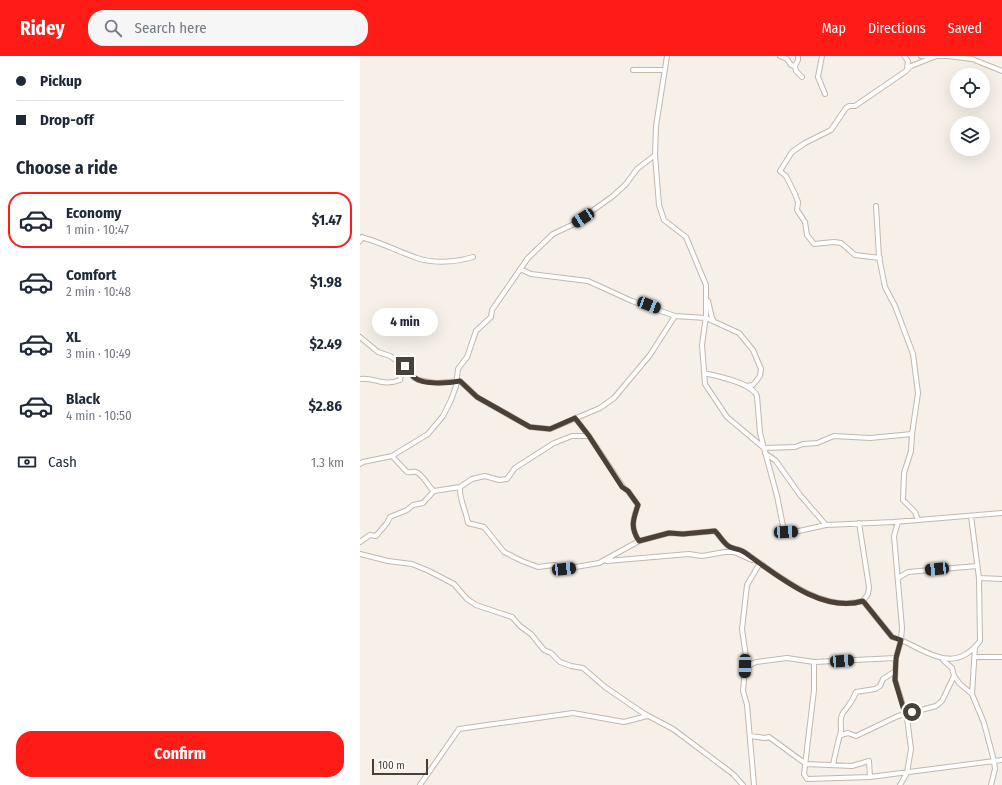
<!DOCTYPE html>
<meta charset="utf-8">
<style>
:root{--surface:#fff;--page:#f6f6f7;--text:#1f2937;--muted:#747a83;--line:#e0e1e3;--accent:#ff1c17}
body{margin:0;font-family:"Fira Sans Condensed",sans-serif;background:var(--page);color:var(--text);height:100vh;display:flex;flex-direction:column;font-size:15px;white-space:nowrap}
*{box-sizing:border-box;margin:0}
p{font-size:13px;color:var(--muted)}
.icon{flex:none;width:22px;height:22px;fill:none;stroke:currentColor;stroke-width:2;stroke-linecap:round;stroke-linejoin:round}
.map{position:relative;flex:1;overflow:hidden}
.side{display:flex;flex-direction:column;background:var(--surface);width:360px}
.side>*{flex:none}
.hud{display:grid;align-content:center;height:88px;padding:0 16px;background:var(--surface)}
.tools{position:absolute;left:590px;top:12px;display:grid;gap:8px}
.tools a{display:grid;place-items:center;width:40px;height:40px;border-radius:50%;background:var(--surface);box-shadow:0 4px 16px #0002;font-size:20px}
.scale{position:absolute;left:12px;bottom:10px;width:56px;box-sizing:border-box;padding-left:4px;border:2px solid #4b4036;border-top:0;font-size:11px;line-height:14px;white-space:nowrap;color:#4b4036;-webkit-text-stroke:3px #fff;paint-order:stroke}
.end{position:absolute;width:18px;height:18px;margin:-9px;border:5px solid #4b4036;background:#fff;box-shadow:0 0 0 2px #fff}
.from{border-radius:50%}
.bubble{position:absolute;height:28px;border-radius:14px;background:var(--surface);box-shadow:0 4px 16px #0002;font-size:13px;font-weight:700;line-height:28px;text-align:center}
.car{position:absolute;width:12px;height:24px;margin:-12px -6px;border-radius:5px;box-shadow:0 0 3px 1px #0007;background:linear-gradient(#222 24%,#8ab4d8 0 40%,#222 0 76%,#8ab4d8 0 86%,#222 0)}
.hud b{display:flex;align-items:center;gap:14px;height:38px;font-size:15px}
.hud b+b{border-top:1px solid var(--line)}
.hud i{width:10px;height:10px;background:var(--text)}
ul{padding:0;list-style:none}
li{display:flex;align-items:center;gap:12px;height:56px;margin:0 8px 6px;padding:0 8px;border:2px solid transparent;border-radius:16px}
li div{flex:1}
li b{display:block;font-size:15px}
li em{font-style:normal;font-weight:700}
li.selected{border-color:var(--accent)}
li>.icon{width:36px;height:36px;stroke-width:1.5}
h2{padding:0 16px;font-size:18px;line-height:48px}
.pay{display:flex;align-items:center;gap:10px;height:44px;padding:0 16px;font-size:15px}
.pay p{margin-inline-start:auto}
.primary-button{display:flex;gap:8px;margin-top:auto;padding:8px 16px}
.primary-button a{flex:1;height:46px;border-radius:16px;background:var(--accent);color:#fff;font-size:16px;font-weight:700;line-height:46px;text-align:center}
header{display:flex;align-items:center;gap:24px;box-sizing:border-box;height:56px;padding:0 20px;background:var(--accent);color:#fff}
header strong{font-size:19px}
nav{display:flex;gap:22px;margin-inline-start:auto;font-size:14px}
.search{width:280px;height:36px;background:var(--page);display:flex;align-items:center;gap:10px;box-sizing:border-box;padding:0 14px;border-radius:16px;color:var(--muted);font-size:15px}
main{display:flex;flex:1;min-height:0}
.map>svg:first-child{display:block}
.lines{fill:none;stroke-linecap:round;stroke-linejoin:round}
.minor-casing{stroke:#c3b7aa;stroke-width:6}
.minor{stroke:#fff;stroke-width:4}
.route{stroke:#4b4036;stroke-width:5}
</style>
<header>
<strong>Ridey</strong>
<div class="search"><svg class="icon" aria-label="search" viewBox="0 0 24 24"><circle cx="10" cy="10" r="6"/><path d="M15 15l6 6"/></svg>Search here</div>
<nav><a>Map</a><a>Directions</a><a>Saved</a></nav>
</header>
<main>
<section class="side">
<div class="hud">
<b><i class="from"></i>Pickup</b>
<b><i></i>Drop-off</b>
</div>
<h2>Choose a ride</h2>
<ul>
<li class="selected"><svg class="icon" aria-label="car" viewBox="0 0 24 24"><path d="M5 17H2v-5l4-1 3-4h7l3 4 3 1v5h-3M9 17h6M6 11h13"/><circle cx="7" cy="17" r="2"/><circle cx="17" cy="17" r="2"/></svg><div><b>Economy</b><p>1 min · 10:47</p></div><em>$1.47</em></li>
<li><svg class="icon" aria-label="car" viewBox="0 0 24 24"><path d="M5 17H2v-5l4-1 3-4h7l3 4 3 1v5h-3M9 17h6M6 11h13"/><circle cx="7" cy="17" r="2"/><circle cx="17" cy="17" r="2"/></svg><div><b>Comfort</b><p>2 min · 10:48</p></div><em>$1.98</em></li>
<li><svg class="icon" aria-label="car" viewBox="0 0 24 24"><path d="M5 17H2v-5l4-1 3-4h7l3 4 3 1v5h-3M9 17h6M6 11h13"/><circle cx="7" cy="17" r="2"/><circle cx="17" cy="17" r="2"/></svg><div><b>XL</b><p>3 min · 10:49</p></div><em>$2.49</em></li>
<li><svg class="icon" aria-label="car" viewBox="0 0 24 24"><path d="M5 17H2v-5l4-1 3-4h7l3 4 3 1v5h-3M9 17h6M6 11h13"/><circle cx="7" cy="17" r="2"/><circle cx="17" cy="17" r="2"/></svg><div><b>Black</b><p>4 min · 10:50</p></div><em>$2.86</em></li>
</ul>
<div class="pay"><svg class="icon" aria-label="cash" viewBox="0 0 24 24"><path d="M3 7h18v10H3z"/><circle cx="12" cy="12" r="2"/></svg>Cash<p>1.3 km</p></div>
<div class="primary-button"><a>Confirm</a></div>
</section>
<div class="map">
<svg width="642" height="729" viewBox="0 0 642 729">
<rect width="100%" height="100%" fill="#f6f0e9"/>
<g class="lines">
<defs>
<path id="minor" d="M307,0L296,70L295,99L299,149L304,164L326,181L346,229V260L342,289L345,328L367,361L404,392L417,440L424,475H439L466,469
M420,0L427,3L431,9L435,10
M438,0V4L435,10L436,15L442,21
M462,0L458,21L465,38
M544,0L548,5L547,13
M561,0H588L612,3L642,15
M273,14H305
M516,150L519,201L525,231L535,250L553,298L558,337L552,378L551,395L544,417L543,444L555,456L558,464
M0,185L2,181L4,182C23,187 39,196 57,202C74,208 97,206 113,201
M520,202L495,199L481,187L474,186L454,188L447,179L445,166L437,154L438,146L435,138L426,120L420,115L432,96L445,87L471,74L486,52L489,50H495L546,15L551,10L574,1
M160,213L171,218L228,225L272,245L315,260
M348,245L352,262L354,265
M0,281L18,296L30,300L49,313L53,321L58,324L76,327L100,325L117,341L170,371L190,373L240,352L254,342L290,299L315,260L346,262L379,277L393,294L401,313L400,320L393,329L386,330
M344,317C358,320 392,327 397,340L400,377L404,392L435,391L443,388L457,387L474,380L510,382L552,378
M0,323C15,321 22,331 40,324L42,314L45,310
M215,362L229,380L263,431L268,435L278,449C273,463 270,471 279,485
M405,397L416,405L440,439L466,469L534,466L642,457
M32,400L47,416C50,417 54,415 56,416C64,419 68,431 74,435
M0,408L3,406L32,400L68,378L83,360L91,344L96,330L98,313L107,301L116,275L131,261L132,254L168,202L193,178L214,168L253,140L266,128L277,113L295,99
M100,431C99,444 106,454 108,467L124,471L144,496L162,505L178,511L194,509L204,513L239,507L279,485L309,477L323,478L355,475C360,480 364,488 370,491C374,493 380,493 384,496C416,518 461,557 503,545
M611,460L619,522L642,523
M538,466L534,480L542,572L541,584C570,597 595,618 620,585L619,522
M499,467L509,531L508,538L503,545L532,581L541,584L536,602L535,624L547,662L551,693L547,717L540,729
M0,486L10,479L16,480L27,467L30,461L47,454L53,449L63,447L74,435L100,431L112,423L125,420L139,424L147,423L155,412L194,387L212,380H229
M0,498L28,505L52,508L69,515L94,528L107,543L116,549L152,561L160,570L171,578L184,594L191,597L200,606L211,610L223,612L245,631L283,657L313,673L373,718L383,729
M247,505L329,498L342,500L365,496H374L392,504
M538,522L548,516L617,510
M615,591L612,638L624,667L634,705L635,713L631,729
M615,601H642
M454,606V634L444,718L447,723L510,721L642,704
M386,617L390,609L396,606L427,602L454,606L536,602
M594,620L600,628L612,638
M481,679L488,677L496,680L538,660L576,650L582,645L594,620L592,612L583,604
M390,680L405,682L409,681L446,708L492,710L509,705L510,721
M473,709C475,699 477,689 480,679C483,673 478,664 483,657C488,650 493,645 496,636L515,633L520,630L523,623L534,616
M60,729L99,673L213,657L264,666L287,660
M394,729L387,649L383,635L386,601L382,573L387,529L400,507L398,506"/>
</defs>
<!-- minor casing -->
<use href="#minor" class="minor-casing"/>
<!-- minor -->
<use href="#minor" class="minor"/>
</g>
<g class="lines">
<!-- route -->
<path class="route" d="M45,310C50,313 50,319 55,322C64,329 89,327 100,325L117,341L170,371L190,373L215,362L229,380L262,431L268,435L278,449C273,464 270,471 279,485L309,477L323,478L355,475C360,480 364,488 370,491C374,493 380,493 384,496C416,518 461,558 503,545L532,581L541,584L536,602L535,624L545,658L552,656"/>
</g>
</svg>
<div class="tools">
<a><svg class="icon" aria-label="locate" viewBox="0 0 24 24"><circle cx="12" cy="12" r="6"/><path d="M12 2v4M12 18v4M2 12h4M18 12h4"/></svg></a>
<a><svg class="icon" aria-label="layers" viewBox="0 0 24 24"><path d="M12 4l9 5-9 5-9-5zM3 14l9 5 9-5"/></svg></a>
</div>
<div class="scale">100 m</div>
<i class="end from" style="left:552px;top:656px"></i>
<i class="end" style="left:45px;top:310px"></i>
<div class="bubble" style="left:12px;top:252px;width:66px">4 min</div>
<i class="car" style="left:223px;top:162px;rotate:237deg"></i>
<i class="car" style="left:289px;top:249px;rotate:111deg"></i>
<i class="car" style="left:426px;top:476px;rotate:87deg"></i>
<i class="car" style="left:204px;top:513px;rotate:84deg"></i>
<i class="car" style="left:577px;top:513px;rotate:264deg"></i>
<i class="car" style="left:482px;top:605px;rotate:86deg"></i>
<i class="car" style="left:385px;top:610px;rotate:181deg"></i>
</div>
</main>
